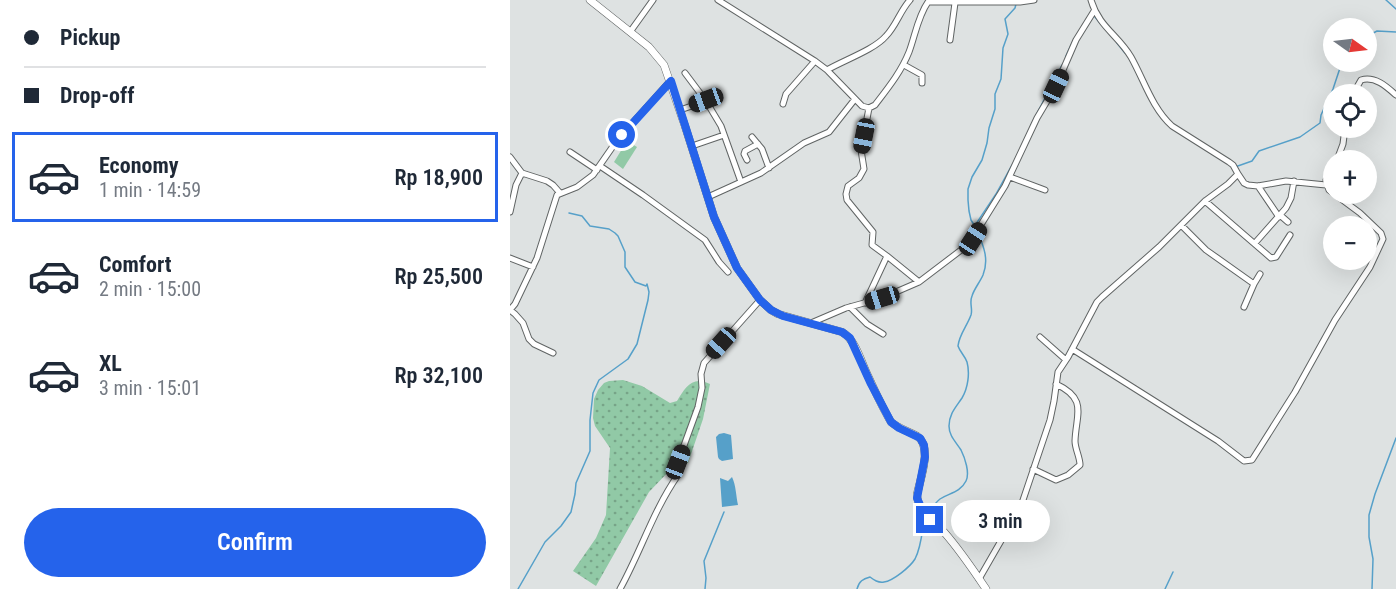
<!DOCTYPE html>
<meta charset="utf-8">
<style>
:root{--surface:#fff;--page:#f2f2f3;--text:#1f2937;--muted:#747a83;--line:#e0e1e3;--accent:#2563eb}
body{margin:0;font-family:"Roboto Condensed",sans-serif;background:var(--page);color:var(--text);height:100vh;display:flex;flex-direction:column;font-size:22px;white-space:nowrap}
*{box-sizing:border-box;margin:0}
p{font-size:20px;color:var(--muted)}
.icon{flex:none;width:33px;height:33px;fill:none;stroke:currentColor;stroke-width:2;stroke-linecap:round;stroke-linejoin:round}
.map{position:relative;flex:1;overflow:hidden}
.panel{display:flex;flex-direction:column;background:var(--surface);width:510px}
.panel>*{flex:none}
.top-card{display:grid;align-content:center;height:132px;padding:0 24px;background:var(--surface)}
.needle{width:39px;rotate:104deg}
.buttons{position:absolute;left:813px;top:18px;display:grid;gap:12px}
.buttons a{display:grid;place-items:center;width:54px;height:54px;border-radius:50%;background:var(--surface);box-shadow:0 6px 24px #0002;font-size:30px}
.end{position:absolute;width:27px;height:27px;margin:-14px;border:8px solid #2563eb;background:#fff;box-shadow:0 0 0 3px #fff}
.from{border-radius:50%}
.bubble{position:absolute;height:42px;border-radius:21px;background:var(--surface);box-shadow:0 6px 24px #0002;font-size:20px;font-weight:600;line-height:42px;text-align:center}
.car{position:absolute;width:18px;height:36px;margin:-18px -9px;border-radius:8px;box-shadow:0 0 4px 2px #0007;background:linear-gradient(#222 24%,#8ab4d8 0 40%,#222 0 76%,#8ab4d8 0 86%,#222 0)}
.top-card b{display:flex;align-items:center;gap:21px;height:57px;font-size:22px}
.top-card b+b{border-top:2px solid var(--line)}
.top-card i{width:15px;height:15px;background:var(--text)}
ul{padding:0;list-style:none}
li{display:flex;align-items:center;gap:18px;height:90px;margin:0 12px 9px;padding:0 12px;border:3px solid transparent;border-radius:0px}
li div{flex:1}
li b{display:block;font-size:22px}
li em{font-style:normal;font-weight:600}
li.active{border-color:var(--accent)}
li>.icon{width:54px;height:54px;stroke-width:1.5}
.action{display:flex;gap:12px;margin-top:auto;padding:12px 24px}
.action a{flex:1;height:69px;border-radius:36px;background:var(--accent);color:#fff;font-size:24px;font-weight:600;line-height:69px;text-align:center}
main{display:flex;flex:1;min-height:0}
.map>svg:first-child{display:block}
.grass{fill:#91c9a6}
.park{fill:url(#park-dots)}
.water{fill:#56a0c9}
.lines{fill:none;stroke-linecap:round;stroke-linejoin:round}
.stream{stroke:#56a0c9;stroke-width:1.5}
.minor-casing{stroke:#606464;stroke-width:7}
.major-casing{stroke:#606464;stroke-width:8}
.minor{stroke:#fff;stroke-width:5}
.major{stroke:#fff;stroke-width:7}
.route{stroke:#2563eb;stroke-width:8}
</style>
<main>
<section class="panel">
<div class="top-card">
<b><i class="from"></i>Pickup</b>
<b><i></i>Drop-off</b>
</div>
<ul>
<li class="active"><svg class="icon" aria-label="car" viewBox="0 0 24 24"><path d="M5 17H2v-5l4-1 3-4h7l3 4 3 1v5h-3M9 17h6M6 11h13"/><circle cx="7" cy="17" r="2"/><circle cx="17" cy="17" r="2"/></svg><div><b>Economy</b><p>1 min · 14:59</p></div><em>Rp 18,900</em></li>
<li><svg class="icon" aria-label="car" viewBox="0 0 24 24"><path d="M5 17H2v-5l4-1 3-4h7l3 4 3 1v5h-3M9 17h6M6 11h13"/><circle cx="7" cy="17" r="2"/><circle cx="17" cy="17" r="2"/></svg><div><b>Comfort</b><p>2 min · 15:00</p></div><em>Rp 25,500</em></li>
<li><svg class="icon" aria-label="car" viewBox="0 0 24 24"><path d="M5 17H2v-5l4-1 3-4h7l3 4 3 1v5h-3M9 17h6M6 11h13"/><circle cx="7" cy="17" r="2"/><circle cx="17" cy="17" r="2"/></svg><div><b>XL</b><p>3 min · 15:01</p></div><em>Rp 32,100</em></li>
</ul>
<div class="action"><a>Confirm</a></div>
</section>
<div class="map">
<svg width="886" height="589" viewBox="0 0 886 589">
<defs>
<pattern id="park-dots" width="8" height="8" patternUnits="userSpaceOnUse" patternTransform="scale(1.5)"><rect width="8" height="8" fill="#91c9a6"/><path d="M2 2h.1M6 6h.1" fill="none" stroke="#77a488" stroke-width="1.8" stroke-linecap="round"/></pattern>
</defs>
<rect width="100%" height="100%" fill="#dee2e2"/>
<!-- grass -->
<path class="grass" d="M117,141L127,147L113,169L104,162Z"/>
<!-- park -->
<path class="park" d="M113,380L132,386L160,403L167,401C175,388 182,375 200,384L193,419L178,463L164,466L139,492L86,586L63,571L86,538L96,515L100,448L85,426L83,418L84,399L88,390L94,383L99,381Z"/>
<!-- water -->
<path class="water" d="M214,433L221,435L223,459L212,461L209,459L208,457L206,437L209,434Z
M222,477C226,485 226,496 228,505L212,507L210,478L218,481Z"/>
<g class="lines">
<!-- stream -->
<path class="stream" d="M876,0L886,9
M585,17L590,23
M856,37L867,31L886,32
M607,43L615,53
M556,56L563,41
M521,125L552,65
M725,167L742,161L749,151L790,137L810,123L811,115L823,89L832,62
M466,224L486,194L502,165
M466,228L461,220L459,211L458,200V189L462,177L472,160L477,143L479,128L485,109V94L491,79L493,48L498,34L495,19L505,8L506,4
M418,513C421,509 426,502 430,499C439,493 450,493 456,481C460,473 455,458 451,450C446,442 439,436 439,426C439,414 446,407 452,398C458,388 460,373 457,362C455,356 450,352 448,346C449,335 457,326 461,315C463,309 459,303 462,296C464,289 470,282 473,275C479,260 474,247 468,233
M8,589L35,542L51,526L61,512L65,494L66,483L80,451V420L83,393L89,380L118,359L127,344L138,300L139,292L137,284L136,286L125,282L115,267V252L108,236L105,233L99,229L80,226L72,216L59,213
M195,589L196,578L194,561L214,512
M347,589C349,581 353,579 360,577C364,580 368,583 374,582C383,581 400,567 405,559C411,548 412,533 414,520L416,517
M655,589L663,572
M862,589L863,559L859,537V515L865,494L886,438"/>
<defs>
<path id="minor" d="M208,0L305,61L317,70L352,106L359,108L365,105C378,88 391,72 399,52C405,36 408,16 418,2H510L524,0
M120,32L143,0
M440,40L445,3
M394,65L412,75V83
M317,70C334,60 364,50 376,36C386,26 390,11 400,0
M175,73L196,101L211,126L231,182
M843,94L851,80C865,76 876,86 886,95
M273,104L276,94L305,61
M170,110L196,101
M242,137L252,149L259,168
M182,146L214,135
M60,152L87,170
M0,157L12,173L37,181L43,185L50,193
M237,160L234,154L235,151L248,144
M827,160L833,144L835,128
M90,166L133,195L195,240L209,262L218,272
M728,174L734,183L738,185L748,186L776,181L816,185
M500,177L535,190
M748,186L769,217
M198,197L251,173L294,143L319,132L345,99
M695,201L761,258L766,257L780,235
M0,212L6,185L12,173
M770,215L778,222
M671,225L696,250L744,284L734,307
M745,243L776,208L781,198L784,181
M377,256L409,282
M0,258L23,267
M744,284L750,274
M355,303L377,256L362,245L363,232L337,200L336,194L338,186L349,178L354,169L351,150L359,108
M340,307L357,324L373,334
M0,310L5,304L27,258L47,195L67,187L83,175L108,139L160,81
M0,310L5,314L13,323L19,339L24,344L43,353
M301,323L336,308L372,298L409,282L459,244L495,186L527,118L546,86L566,40L584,11
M530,337L556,360
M562,349L708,441L734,461L742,460L785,392L825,320L860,267L873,239L871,233L850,213L819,190L816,180L824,167
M168,462L188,407L192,388L191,374L194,363L250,300
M523,469L546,480L558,475L570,465C570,457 565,449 565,441C566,414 578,399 546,384
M469,579L511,506L540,420L544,401L548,372L558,357L587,302L592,297L649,247L695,201L718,184L728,174L723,165L719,162L662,126C642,108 634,80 621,57C608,35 589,27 581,0
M110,589C131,551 143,511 168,475"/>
<path id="major" d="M80,0L139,47L154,65L175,126L204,217L227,268L250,300L261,310L268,314L332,332C346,340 351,362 358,376C365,391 372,407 381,422C389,429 398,431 407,436C423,447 410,479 407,495C408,512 423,521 434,532C448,548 464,571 476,589"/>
</defs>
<!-- minor casing -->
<use href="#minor" class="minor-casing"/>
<!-- major casing -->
<use href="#major" class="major-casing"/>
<!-- minor -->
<use href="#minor" class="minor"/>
<!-- major -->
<use href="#major" class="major"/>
</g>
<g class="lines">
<!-- route -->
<path class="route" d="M112,135L161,81L204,217L227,268L250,300L261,310L273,316L332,332L340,338L361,384L381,422L389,428L410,438L414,445L415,457L407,498L413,512L420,520"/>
</g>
</svg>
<div class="buttons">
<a><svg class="needle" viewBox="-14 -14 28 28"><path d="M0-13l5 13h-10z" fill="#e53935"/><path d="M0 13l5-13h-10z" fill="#747a83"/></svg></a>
<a><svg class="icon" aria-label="locate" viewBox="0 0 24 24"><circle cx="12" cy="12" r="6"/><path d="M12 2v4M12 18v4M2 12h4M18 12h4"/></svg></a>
<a>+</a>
<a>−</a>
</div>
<i class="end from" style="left:112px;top:135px"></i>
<i class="end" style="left:420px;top:520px"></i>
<div class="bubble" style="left:441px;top:500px;width:99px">3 min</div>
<i class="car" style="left:546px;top:86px;rotate:25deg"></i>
<i class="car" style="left:196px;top:100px;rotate:250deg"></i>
<i class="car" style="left:354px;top:136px;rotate:191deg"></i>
<i class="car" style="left:463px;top:239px;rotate:33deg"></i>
<i class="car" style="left:372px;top:298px;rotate:253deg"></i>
<i class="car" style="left:211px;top:343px;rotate:222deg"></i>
<i class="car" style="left:168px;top:462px;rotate:21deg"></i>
</div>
</main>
